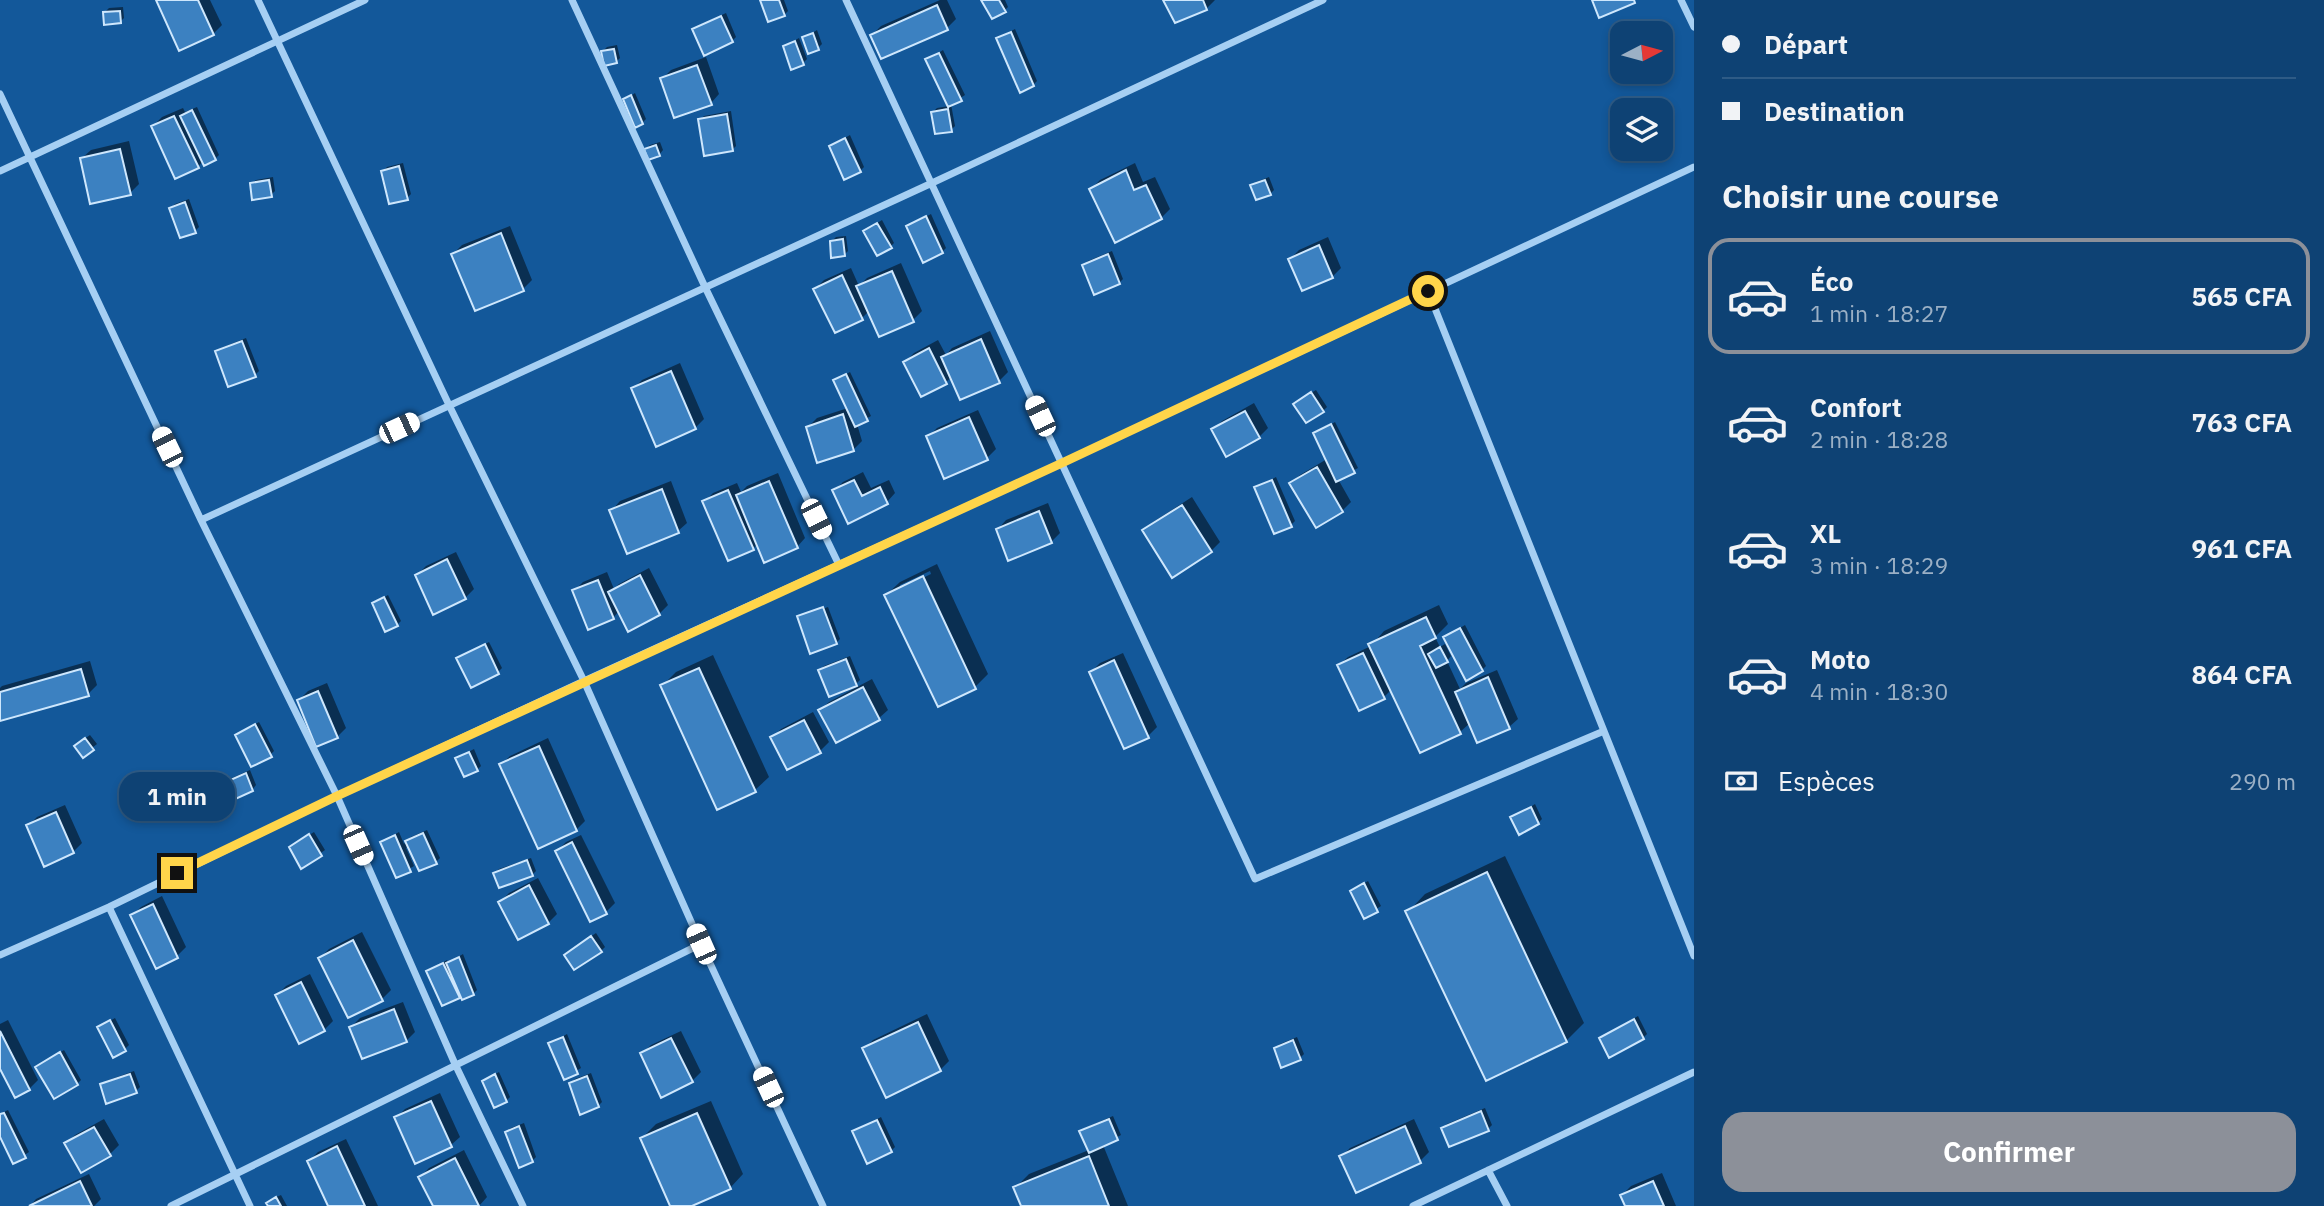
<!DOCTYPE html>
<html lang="fr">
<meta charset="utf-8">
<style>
:root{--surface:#0e4274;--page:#174979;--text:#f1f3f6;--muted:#9bb0c5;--line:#2e5b86;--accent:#8c9099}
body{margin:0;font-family:"IBM Plex Sans",sans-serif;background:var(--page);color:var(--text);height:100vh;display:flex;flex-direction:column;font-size:26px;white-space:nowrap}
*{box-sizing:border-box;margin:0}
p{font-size:23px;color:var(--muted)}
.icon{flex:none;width:38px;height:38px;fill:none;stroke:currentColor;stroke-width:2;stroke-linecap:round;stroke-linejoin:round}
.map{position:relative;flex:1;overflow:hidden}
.details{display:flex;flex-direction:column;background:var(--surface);width:630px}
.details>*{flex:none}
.top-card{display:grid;align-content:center;height:154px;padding:0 28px;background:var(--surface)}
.needle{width:46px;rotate:84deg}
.fabs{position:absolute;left:1610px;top:21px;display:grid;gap:14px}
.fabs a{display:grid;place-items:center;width:63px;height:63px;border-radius:14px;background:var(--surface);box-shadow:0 4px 10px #0003,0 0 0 2px var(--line);font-size:35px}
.end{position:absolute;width:32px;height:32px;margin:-16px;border:9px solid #ffd54a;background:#111;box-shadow:0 0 0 4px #111}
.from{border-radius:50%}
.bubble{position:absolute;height:49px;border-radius:21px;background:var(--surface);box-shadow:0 4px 10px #0003,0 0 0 2px var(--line);font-size:23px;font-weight:700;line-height:49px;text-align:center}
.car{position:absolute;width:21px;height:42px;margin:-21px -10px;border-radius:9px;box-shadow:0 0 5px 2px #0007;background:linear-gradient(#fff 24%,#345 0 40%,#fff 0 76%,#345 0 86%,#fff 0)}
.top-card b{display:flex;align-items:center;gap:24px;height:66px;font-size:26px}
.top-card b+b{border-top:2px solid var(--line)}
.top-card i{width:18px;height:18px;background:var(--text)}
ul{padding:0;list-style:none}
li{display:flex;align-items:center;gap:21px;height:116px;margin:0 14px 10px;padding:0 14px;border:4px solid transparent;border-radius:21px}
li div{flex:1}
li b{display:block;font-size:26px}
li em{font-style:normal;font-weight:700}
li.active{border-color:var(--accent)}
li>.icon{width:63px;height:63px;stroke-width:1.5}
h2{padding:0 28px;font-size:32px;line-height:84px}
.pay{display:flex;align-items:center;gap:18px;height:77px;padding:0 28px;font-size:26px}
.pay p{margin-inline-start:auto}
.button{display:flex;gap:14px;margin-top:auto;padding:14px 28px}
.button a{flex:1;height:80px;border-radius:21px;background:var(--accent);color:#fff;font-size:28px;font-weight:700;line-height:80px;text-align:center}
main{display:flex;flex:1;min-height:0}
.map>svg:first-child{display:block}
.shadow{fill:#0007;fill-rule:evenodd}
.building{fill:#3c81c1;stroke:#cee7fd;stroke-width:2}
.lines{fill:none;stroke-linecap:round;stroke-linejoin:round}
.minor{stroke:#a6cff3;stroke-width:7}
.route{stroke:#ffd54a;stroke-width:9}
</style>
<main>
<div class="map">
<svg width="1694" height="1206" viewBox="0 0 1694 1206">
<rect width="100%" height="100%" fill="#13589a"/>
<!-- shadow -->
<path class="shadow" d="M157,0H210L222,25L213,34Z
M762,0H784L788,11L784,15Z
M940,0H947L956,19L947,28L872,35L881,26Z
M983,0H1005L1008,7L1004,11Z
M1165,0H1215L1206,9Z
M123,7L124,18L120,22L105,12L109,8Z
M726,13L736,37L732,41L694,30L698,26Z
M1015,29L1037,81L1033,85L998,38Z
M817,30L822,44L818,48L804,38Z
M799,38L807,59L803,63L785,46Z
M617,45L620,58L616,62L603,51L607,47Z
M943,50L965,95L951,104L955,126L951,130L933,112L937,108L949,106L927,60Z
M706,57L719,94L711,103L662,79L671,70Z
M635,93L646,119L642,123L625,100Z
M197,107L219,155L215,159L203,161L198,167L153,126L162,117L183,108L185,112Z
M731,111L736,146L732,150L700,120L704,116Z
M850,135L864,167L860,171L831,146Z
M129,141L139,184L130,193L82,158L91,150Z
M660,142L663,150L659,155L646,149L650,145Z
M403,163L411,194L407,198L383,171L387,167Z
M1135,163L1143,182L1155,177L1170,209L1161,218L1116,241L1091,189L1100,180Z
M273,177L275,191L271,195L251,184L256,180Z
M1269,177L1274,190L1270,194L1252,186L1256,182Z
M189,199L199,227L195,231L171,208L175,204Z
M931,214L946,248L942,252L908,226Z
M882,220L894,243L890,247L865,231Z
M510,226L532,280L523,289L453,254L462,245Z
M846,236L848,251L844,255L832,241L836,237Z
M1328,237L1341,268L1332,277L1290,259L1299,250Z
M1112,251L1123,279L1119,283L1084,265L1088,261Z
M901,263L922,311L913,320L869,311L862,318L815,289L824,280L851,268L859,286L867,278Z
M990,331L1008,372L999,381L961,398L952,377L946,382L922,394L905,362L914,353L938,340L946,355L952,348Z
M246,338L259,371L255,375L217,352L221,348Z
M680,363L704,419L695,428L633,389L642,380Z
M850,372L871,416L857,424L862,441L853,450L808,427L817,418L848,408L835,381Z
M1316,390L1327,407L1323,411L1299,400Z
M1254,403L1268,428L1259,437L1213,430L1222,421Z
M978,410L996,449L987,458L928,437L937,428Z
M1335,422L1358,468L1338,479L1351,502L1342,511L1291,484L1300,475L1327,459L1315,434Z
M863,472L871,488L889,480L895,493L887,502L834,491L843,482Z
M778,473L805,538L797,547L758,543L753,549L704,502L713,493L737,483L741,492L747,486Z
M1276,477L1295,521L1291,525L1256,488Z
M671,481L687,523L678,531L612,510L620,501Z
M1192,497L1220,542L1211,551L1144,531L1153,522Z
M1048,503L1060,533L1051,542L998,529L1006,520Z
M456,552L474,589L465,598L417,575L426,566Z
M937,564L988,674L975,687L886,595L900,582ZM930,571L931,574L900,589V585Z
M649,568L668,605L659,614L619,611L613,618L574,591L583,582L607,572L614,589L619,584Z
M388,595L401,621L397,625L374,604Z
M1439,605L1448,624L1435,637L1440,647L1445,644L1451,656L1447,661L1460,689L1466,683L1497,670L1518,719L1509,727L1470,723L1460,732L1420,751L1392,689L1384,697L1339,665L1348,657L1371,646L1384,631Z
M828,607L840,639L836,643L799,617Z
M1465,625L1486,666L1482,670L1445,637Z
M489,642L502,668L498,672L459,659Z
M1123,653L1157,727L1148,736L1091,672L1100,663Z
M713,655L769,777L755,790L662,686L676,672Z
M850,656L860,680L856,684L820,670L824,666Z
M90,661L97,685L88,694L0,719V688L2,686Z
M872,679L888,710L879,718L836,741L820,710L829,702Z
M327,683L346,728L337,737L299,700L308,691Z
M813,712L829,742L820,751L772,738L781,729Z
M259,722L274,751L270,755L237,735Z
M90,735L97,744L83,755L80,742Z
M548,738L585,821L576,830L501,765L510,756Z
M474,749L481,766L477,770L457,758Z
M250,770L256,785L252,790L203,793L207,789Z
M1535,804L1542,819L1538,823L1513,818Z
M65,805L82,843L73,852L28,826L37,817Z
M427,830L440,858L436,862L409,846L406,848L414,866L397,876L382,842L399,832L404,844L411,837Z
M314,832L325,850L302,866L295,844Z
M581,835L615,903L606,912L590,920L557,851L566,842Z
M1505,856L1584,1023L1566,1041L1408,912L1425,894Z
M531,858L536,871L532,875L495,873L499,869Z
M538,878L557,914L548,923L500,902L509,893Z
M1368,881L1381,906L1364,917L1352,891Z
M162,896L186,947L177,956L156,966L132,916L141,907Z
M362,932L391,990L382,999L320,958L329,949Z
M596,933L605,947L601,951H570Z
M463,954L477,990L473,994H461L459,996L428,972L447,960L448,963Z
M310,974L333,1021L324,1030L277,995L286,986Z
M403,1002L415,1032L406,1041L351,1027L360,1018Z
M927,1014L949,1061L940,1070L864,1049L873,1040Z
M1638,1016L1647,1034L1643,1038H1601Z
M115,1018L129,1045L125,1049L99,1027Z
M8,1020L38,1080L29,1089L0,1065V1024Z
M681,1031L701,1072L692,1081L642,1054L651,1045Z
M567,1034L581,1068L565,1078L550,1044Z
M1297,1037L1304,1054L1300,1058L1276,1048L1280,1044Z
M64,1050L81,1080L77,1084L37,1067Z
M134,1071L140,1087L136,1091L102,1085L106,1081Z
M499,1072L510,1097L506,1101L484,1081Z
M591,1073L602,1102L598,1106L571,1083L575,1079Z
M440,1093L460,1137L451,1145L396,1118L405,1109Z
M711,1101L743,1174L730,1188L688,1206H672L642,1138L656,1124Z
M1485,1108L1492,1125L1488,1129L1443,1128L1447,1124Z
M8,1110L29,1152L14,1162L0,1133V1114Z
M1113,1116L1121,1135L1103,1145L1128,1206H1022L1015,1188L1029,1174L1089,1150L1081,1132L1085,1128Z
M881,1117L895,1147L891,1151L854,1131Z
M104,1119L119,1145L110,1154L66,1144L75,1135Z
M1414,1119L1429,1152L1420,1161L1341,1157L1350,1148Z
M524,1123L536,1157L532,1161L507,1132L511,1128Z
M346,1139L378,1206H330L309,1161L318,1152Z
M464,1150L487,1197L479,1206H435L420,1177L429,1168Z
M1662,1173L1676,1206H1626L1622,1195L1631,1186Z
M89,1174L101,1199L94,1206H30L36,1199Z
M281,1195L287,1206H270L272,1199Z"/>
<!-- building -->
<path class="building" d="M156,0H198L214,35L179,51Z
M760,0H779L785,16L768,22Z
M981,0H999L1006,12L992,19Z
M1163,0H1203L1207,10L1175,23Z
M1592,0H1634L1635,3L1599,18Z
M937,5L948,30L881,59L870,35Z
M120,11L121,23L104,25L103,12Z
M721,16L733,42L704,56L692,29Z
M1011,32L1034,86L1020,93L996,38Z
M813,33L819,50L808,54L802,37Z
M795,41L804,65L791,70L783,46Z
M614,49L617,63L604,66L601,51Z
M939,53L962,101L948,107L925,59Z
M697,65L712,105L674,118L660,78Z
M631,95L643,124L635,128L623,99Z
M948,109L952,132L935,134L931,112Z
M192,110L216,160L204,166L180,116Z
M727,114L733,151L704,156L698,119Z
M174,116L199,168L175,179L151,126Z
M845,138L861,172L844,180L829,146Z
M656,145L660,156L648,160L644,149Z
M120,149L131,195L90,204L80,158Z
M399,166L408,200L389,204L381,171Z
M1126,170L1134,190L1146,185L1162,219L1115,243L1089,189Z
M269,180L272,197L252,200L250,183Z
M1265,180L1271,195L1256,200L1250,185Z
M185,202L196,233L180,238L169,208Z
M926,216L943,253L923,263L906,226Z
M877,223L892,248L877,256L863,231Z
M501,233L524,291L475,311L451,254Z
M843,239L845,256L831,258L830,241Z
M1319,245L1333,278L1302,291L1288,259Z
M1108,254L1120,284L1094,295L1082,265Z
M892,271L914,322L879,337L856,286Z
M842,275L863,320L835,333L813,289Z
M981,339L1000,383L960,400L941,357Z
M242,341L256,377L228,387L215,351Z
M929,348L947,384L921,397L903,362Z
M671,371L696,429L656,447L631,388Z
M846,374L868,421L855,427L833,380Z
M1311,392L1324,412L1306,423L1293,404Z
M1245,411L1260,438L1226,457L1211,429Z
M843,414L854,451L817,463L806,427Z
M969,417L988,460L944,479L926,436Z
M1331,424L1355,473L1336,482L1313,433Z
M1317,467L1343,512L1316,528L1289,483Z
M854,480L862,496L880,487L888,504L848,524L832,490Z
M1272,480L1292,527L1274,534L1254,487Z
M769,481L798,548L764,563L736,495Z
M662,489L679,533L627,554L609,510Z
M728,490L754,550L728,561L702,501Z
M1182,505L1212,552L1172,578L1142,530Z
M1039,511L1052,543L1008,561L996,529Z
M447,559L466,599L433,615L415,575Z
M640,575L660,615L628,632L608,592Z
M923,576L976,689L938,707L884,595Z
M598,580L614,619L588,630L572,590Z
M384,597L398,626L385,632L372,603Z
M823,607L837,644L810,654L797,616Z
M1426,617L1436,638L1420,646L1461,734L1420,753L1368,644Z
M1460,628L1483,671L1466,681L1443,637Z
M485,644L499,674L471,688L456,658Z
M1440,647L1448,662L1436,668L1428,654Z
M1363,653L1385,699L1359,711L1337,665Z
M846,659L857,686L829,697L818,670Z
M1114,660L1149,738L1124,749L1089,672Z
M699,668L756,792L717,810L660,685Z
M81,669L89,696L0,721V692Z
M1488,677L1510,729L1477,743L1455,692Z
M863,687L880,720L836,743L818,710Z
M318,691L338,738L316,747L297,700Z
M804,720L821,753L787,770L770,737Z
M255,724L272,757L251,767L235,735Z
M85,738L94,750L83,758L74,746Z
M539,746L577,831L538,849L499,764Z
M469,752L478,771L464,777L455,758Z
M246,773L253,791L209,811L201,793Z
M1531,807L1539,824L1519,835L1510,817Z
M56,812L74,853L44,867L26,825Z
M423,833L437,864L419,871L405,841Z
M309,834L322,856L301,869L289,847Z
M395,835L411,872L396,878L380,842Z
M572,842L607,914L590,922L555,851Z
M527,860L533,876L499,888L493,873Z
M1487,872L1567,1042L1486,1081L1405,911Z
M1364,883L1378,912L1364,919L1350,891Z
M529,885L549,924L518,940L498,902Z
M153,904L178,958L156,969L130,915Z
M591,936L602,952L574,970L564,955Z
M353,940L383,1001L348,1018L318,958Z
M459,957L474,995L462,1000L446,963Z
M443,963L460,998L442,1006L426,971Z
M301,982L325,1031L299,1044L275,995Z
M394,1009L407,1042L362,1059L349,1027Z
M1634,1019L1644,1039L1609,1058L1599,1038Z
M110,1020L126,1051L113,1058L97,1027Z
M918,1022L941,1071L886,1098L862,1048Z
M0,1031L30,1090L15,1098L0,1069Z
M563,1037L578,1074L564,1080L548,1043Z
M671,1038L693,1082L661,1098L640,1053Z
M1293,1040L1301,1060L1281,1068L1274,1048Z
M60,1052L78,1085L54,1099L35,1067Z
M130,1074L137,1093L106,1104L100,1084Z
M495,1074L507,1102L494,1108L482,1081Z
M587,1076L599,1107L580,1115L569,1083Z
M431,1101L452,1147L415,1164L394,1117Z
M1481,1111L1489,1131L1449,1147L1441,1128Z
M4,1113L26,1158L13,1164L0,1137V1114Z
M697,1113L731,1189L692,1206H670L640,1138Z
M1109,1119L1118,1140L1089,1153L1079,1131Z
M877,1120L892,1152L867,1164L852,1131Z
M519,1126L533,1162L519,1168L505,1132Z
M1405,1126L1421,1163L1356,1193L1339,1156Z
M94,1127L111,1156L81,1173L64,1143Z
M337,1146L365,1206H328L307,1161Z
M1089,1156L1109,1206H1021L1013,1187Z
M455,1158L479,1206H433L418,1177Z
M80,1181L92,1206H29Z
M1653,1181L1664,1206H1625L1620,1195Z
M276,1197L281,1206H268L266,1203Z"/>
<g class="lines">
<!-- minor -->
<path class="minor" d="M258,0L449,405L584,681L701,944L823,1206
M572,0L705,287L839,565
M846,0L1255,879L1604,731
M1681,0L1694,27
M0,94L201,520L337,796L455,1064L523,1206
M0,171L365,0
M1428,291L1694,956
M201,520L932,183L1323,0
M109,907L250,1206
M0,955L109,907L337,796L584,681L1062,463L1694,167
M1488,1170L1507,1206
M171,1206L701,944
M1413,1206L1694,1072"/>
</g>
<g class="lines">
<!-- route -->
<path class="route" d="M177,873L337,796L1062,463L1428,291"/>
</g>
</svg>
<div class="fabs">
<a><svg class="needle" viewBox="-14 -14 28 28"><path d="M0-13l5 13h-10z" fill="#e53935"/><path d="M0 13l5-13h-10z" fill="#9bb0c5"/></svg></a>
<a><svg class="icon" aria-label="layers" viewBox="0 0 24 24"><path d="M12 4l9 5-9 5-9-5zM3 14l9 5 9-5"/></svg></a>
</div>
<i class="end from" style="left:1428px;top:291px"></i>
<i class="end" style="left:177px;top:873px"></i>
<div class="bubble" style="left:119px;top:772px;width:116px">1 min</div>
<i class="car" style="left:1040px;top:416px;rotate:335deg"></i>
<i class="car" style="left:399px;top:428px;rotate:65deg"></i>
<i class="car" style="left:167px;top:447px;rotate:334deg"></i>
<i class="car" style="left:816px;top:519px;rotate:154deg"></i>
<i class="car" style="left:358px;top:845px;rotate:156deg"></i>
<i class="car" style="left:701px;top:944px;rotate:336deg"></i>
<i class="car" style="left:768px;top:1087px;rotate:335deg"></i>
</div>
<section class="details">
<div class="top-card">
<b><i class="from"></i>Départ</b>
<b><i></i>Destination</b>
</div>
<h2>Choisir une course</h2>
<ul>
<li class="active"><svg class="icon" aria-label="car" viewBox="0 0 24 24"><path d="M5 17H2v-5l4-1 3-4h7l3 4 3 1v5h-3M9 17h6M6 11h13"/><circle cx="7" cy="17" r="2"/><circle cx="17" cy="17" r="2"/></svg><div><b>Éco</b><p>1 min · 18:27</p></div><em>565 CFA</em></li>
<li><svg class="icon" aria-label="car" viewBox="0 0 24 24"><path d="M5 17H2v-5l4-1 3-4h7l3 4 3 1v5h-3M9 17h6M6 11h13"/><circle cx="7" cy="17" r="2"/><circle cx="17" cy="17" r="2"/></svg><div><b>Confort</b><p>2 min · 18:28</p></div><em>763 CFA</em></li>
<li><svg class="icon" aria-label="car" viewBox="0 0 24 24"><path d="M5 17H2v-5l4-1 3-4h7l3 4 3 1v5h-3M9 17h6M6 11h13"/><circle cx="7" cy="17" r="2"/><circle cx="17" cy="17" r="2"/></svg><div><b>XL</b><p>3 min · 18:29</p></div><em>961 CFA</em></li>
<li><svg class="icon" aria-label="car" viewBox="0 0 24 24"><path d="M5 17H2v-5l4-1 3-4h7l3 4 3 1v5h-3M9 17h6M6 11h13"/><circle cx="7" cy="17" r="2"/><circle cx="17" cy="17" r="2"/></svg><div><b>Moto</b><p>4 min · 18:30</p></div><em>864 CFA</em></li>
</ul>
<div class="pay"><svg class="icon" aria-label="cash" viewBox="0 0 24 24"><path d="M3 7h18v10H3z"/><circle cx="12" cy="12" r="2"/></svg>Espèces<p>290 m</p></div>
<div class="button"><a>Confirmer</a></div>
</section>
</main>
